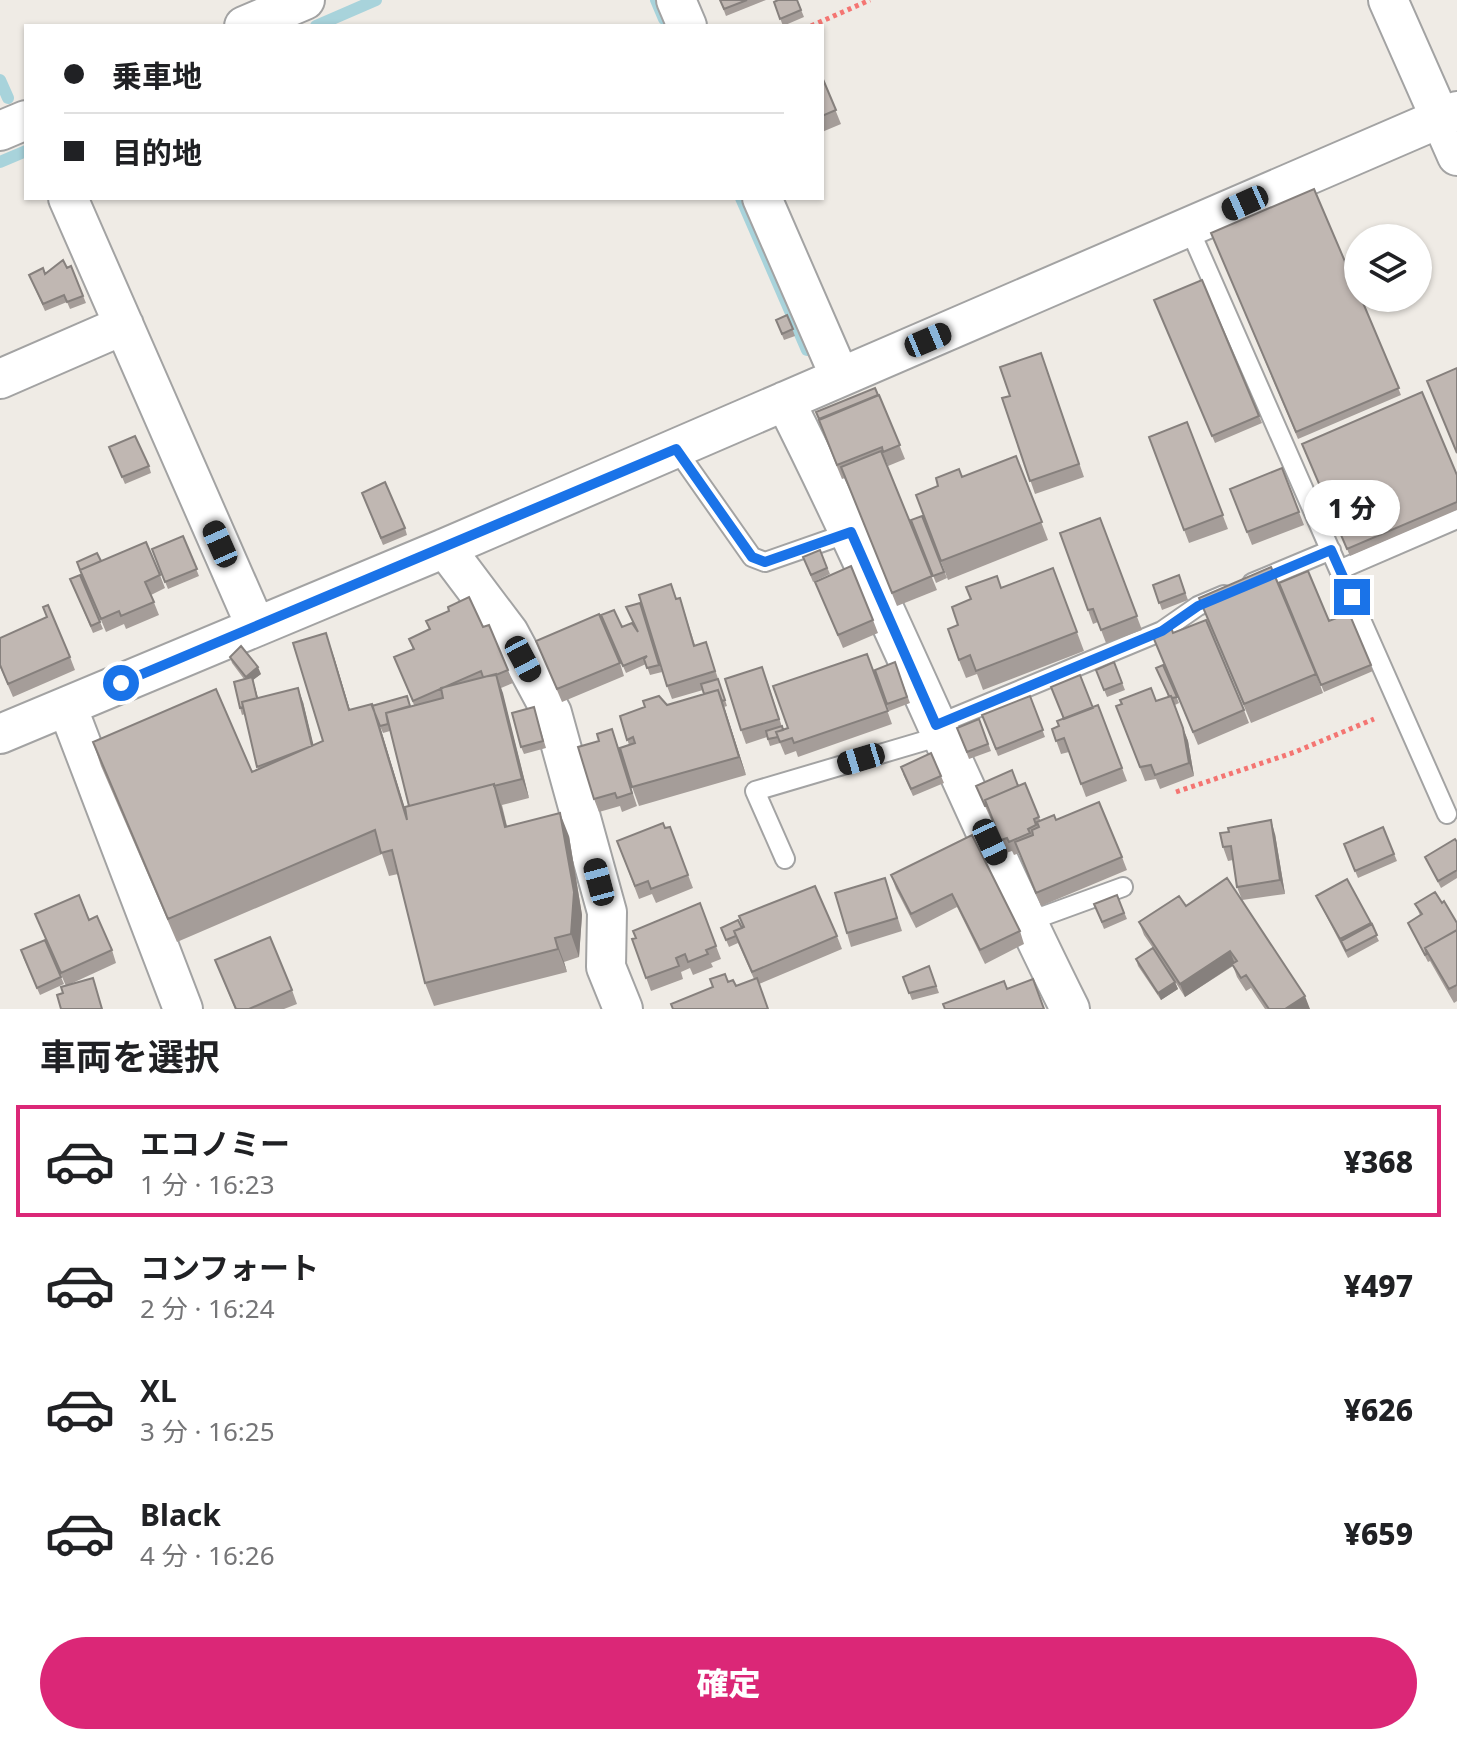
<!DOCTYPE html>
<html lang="ja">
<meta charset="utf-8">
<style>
:root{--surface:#fff;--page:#f2f2f2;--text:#202124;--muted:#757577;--line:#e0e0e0;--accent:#db2777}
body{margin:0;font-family:"Noto Sans","Noto Sans JP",sans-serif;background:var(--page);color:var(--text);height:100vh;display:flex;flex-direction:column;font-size:30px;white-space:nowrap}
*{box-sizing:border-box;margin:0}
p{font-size:26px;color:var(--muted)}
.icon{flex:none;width:44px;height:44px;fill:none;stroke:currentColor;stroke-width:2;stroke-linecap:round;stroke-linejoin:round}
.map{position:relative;height:1009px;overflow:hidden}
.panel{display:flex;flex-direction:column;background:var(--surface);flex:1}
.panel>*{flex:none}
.top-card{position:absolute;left:24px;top:24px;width:800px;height:176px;border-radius:0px;box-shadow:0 2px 6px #0004;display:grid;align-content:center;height:176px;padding:0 40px;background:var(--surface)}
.tools{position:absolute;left:1344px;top:224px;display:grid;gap:16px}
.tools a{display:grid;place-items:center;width:88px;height:88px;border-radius:50%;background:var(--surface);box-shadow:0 2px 6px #0004;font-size:40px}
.end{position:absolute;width:36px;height:36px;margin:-18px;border:10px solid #1a73e8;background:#fff;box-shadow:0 0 0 4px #fff}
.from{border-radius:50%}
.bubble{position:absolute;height:56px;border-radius:28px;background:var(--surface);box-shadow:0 2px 6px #0004;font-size:26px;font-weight:800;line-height:56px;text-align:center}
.car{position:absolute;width:24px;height:48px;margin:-24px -12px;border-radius:10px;box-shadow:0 0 6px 2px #0007;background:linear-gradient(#222 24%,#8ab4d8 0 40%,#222 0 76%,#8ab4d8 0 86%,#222 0)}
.top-card b{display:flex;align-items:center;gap:28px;height:76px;font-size:30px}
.top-card b+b{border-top:2px solid var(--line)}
.top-card i{width:20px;height:20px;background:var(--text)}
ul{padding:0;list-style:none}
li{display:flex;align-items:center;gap:24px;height:112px;margin:0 16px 12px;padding:0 24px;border:4px solid transparent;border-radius:0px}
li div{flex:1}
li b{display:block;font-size:30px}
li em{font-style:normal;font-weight:800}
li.current{border-color:var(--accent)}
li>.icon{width:72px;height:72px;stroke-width:1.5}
h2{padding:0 40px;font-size:36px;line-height:96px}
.button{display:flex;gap:16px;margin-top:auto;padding:16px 40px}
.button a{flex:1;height:92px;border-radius:48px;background:var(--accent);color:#fff;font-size:32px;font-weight:800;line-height:92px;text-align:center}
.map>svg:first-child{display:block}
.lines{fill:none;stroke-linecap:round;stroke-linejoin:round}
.stream{stroke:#a8d3db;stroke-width:12}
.service-casing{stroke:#a3a3a3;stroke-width:22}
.minor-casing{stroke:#a3a3a3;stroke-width:42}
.path{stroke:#f47572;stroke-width:5;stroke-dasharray:4 4;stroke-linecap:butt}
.service{stroke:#fff;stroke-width:18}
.minor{stroke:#fff;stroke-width:38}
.wall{fill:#a59d99;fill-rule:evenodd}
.shaded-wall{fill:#86807d}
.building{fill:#c0b7b2;stroke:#86807d;stroke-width:2}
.route{stroke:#1a73e8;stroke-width:10}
</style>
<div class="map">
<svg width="1457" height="1009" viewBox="0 0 1457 1009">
<rect width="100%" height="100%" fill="#efebe5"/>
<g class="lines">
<!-- stream -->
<path class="stream" d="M656,0L664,19
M316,26L376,0
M0,80L8,98
M0,162L26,151
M741,198L807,350"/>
<defs>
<path id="service" d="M1189,228L1339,570L1457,519
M676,449L752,557L765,562L851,532
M1339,570L1447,814
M1252,583L1331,550
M936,725L1162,631L1198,606L1224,595
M785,859L755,791L941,736
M1027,922L1123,887"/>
<path id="minor" d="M676,0L687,26
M1388,0L1457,156
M244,26L305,0
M0,131L26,120
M68,198L256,627
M762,198L840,377
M0,379L124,325
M785,401C886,601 970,809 1070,1009
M445,548L509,633L552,713L607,912L606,967L623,1009
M67,706L183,1009
M0,734L445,548L1457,111"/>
</defs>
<!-- service casing -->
<use href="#service" class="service-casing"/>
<!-- minor casing -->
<use href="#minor" class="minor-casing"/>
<!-- path -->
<path class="path" d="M811,26L870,0
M1176,792L1295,752L1374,719"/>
<!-- service -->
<use href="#service" class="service"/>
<!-- minor -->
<use href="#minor" class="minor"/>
</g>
<!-- wall -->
<path class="wall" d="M720,0H766L726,16Z
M797,0L804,17L783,26L774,2Z
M822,77L841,124L822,132Z
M1211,233L1361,298L1401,395L1298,439Z
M71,266L86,303L70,309L67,302L45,311L32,282L45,274Z
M1202,280L1262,423L1215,443L1154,300Z
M787,315L795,336L784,340L776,320Z
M1041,353L1084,477L1035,494L1002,398L1010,396Z
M879,395L905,459L888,466L886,461H885L937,590L897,606L845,478L842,479L823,433Z
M1187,422L1228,529L1189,543L1149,437Z
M1302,444L1457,475V510L1350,556Z
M109,447L149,466L151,473L125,484Z
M1016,456L1048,540L948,580L916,495Z
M1282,468L1304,525L1252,545L1230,489Z
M362,493L405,528L407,535L383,545Z
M922,516L947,578L936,583L911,520Z
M1100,518L1142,630L1106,643L1098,622L1093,624L1060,533Z
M183,536L199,576L168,589L152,549Z
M820,550L830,574L813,582L803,557Z
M101,561L160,575L165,588L151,595L159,615L126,629L124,624L106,632L77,562Z
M1053,568L1084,651L983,690L977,674L966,678L954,648L958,625L1001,588Z
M80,575L103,629L93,633L70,579Z
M1179,575L1188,600L1162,610L1153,585Z
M815,582L873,620L878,633L843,648Z
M1279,583L1329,621L1349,613L1373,671L1324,692Z
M680,598L695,645L706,642L727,706L724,707L746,775L639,806L632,787L629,745L620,716L667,705L704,694L703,690L672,699L667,686L677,599Z
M1199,598L1316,674L1323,693L1251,723Z
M640,603L662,672L650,675L646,664L626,673L603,621L622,627H635Z
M43,607L70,657L75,670L13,697L0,667V638L47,618Z
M483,627L508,670L513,683L501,688L529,798L502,805L507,826L569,836L582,915L579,957L564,962L567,972L434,1006L425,983L398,874L389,876L382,854L177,942L101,766L93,742L252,772L258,769L245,714L242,715L240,708L244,679L232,663L230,657L261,674L253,680L258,698L303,702L313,745L323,741L334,657L350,710L372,706H411L414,705L394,657L413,649L409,639ZM380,726L383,733L390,731L409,806L406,813Z
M1151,632L1173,633L1244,710L1249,723L1198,745Z
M536,641L620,663L624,676L562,702Z
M867,654L892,724L798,757L796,751L785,755L780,743L770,746L767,737L746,744L741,730L767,680L783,730L788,728Z
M895,662L910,703L889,711L875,670Z
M1114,662L1125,690L1107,697L1096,670Z
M1163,665L1179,703L1175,705L1188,741L1194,776L1160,789L1156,779L1145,781L1116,706L1156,701L1168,697Z
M1030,696L1045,737L998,756L982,715Z
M1098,705L1127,781L1086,797L1069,752L1061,754L1052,729Z
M534,707L546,748L524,754L521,747Z
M979,719L991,751L969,759L957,728Z
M612,729L637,806L622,812L620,806L599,812L594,799L599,741Z
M903,774L941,776L944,783L913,796Z
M976,786H1018L1041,821L1056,820L1122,857L1127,870L1041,906L1019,853L1014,855L1012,851L1006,853Z
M670,827L693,888L656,903L652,894L639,899L617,841Z
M1383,827L1397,861L1358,878L1344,844Z
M1229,832L1275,834L1285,894L1242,900L1237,887L1233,860L1228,861L1223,847Z
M972,835L1020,931L1024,944L985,964L957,907L916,928L896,889L891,875Z
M1457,842V878L1441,888L1425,857Z
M885,878L902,931L851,947L847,933Z
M1347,879L1379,941L1348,958L1316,896Z
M1117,895L1127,919L1104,929L1094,904Z
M1442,903L1457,923V1001L1454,1003L1430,961L1428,962L1408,923L1420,915L1415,904Z
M1186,906L1310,1009H1265L1251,988L1246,991L1237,977L1233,966L1185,997L1158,955L1175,982L1178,989L1161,1000L1138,966L1136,959L1153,948L1144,935L1139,922Z
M35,914L89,920L112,950L116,963L66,986Z
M739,916L837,936L842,949L759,984L768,1009L728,982L736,986L754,979L738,943L729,947L721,928L743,927Z
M632,939L716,946L721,959L711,963L713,967L693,975L690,968L681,972L683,979L651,991Z
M23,957L61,977L64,984L40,995Z
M215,960L292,990L297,1004L284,1009H235Z
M929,966L939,993L912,1000L903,977Z"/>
<!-- shaded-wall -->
<path class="shaded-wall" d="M326,633L334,657L357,734L349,710Z
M258,667L261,674L253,680L261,710L246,677Z
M496,674L503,693L529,798L522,779Z
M298,688L303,702L317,759L312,746Z
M718,690L725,709L746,775L739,757Z
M372,704L380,727L416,844L407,820Z
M1183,728L1188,741L1194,776L1189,763Z
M494,784L502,808L513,850L505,827Z
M560,813L569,836L582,915L579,957L571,934Z
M1271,820L1275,834L1285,894L1280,880Z
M555,938L564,962L567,972L558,949Z
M1230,951L1235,964L1185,997L1180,984Z
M1175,982L1178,989L1161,1000L1158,993Z
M1305,996L1310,1009H1285Z"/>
<!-- building -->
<path class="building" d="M720,0H747L724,9Z
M778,0H797L801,10L780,19L774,2Z
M822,77L836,110L822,116Z
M1314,189L1358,292V298H1361L1399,388L1296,432L1211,233Z
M63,260L67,268L71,266L83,296L67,302L64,295L43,304L29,275L43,268L45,274Z
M1202,280L1259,416L1212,436L1154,300Z
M787,315L793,329L782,334L776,320Z
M1041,353L1079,464L1030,481L1002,398L1010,396L1000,367Z
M1457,368V453L1427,381Z
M875,388L878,395L819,419L816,412Z
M1422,392L1457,475V502L1347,549L1302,444Z
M879,395L900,445L883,452L882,447L837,465L819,420Z
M1187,422L1223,515L1184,530L1149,437Z
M135,436L149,466L122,477L109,447Z
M881,451L932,576L892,593L841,467Z
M1016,456L1042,522L941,561L916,495L938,486L936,478L959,469L962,477Z
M1282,468L1299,512L1247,532L1230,489Z
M385,482L405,528L381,538L362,493Z
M922,516L944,572L933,576L911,520Z
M1100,518L1137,616L1101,630L1093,609L1088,610L1060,533Z
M183,536L197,569L165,582L152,549Z
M146,542L160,575L145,582L154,602L121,616L119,611L101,619L80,570Z
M820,550L827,568L811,575L803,557Z
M97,553L101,561L80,570L82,575L77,562Z
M851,566L873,620L838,635L815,582Z
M1271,567L1316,674L1244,704L1199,598Z
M1053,568L1077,632L976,671L970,655L959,660L948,629L958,625L952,607L971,599L966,587L997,576L1001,588Z
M1308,571L1329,621L1349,613L1371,665L1321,685L1279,583Z
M80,575L100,622L91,626L70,579Z
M1179,575L1185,593L1159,603L1153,585Z
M671,584L676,599L680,598L694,646L706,642L715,671L667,686L639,595Z
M469,597L483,627L489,625L508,670L496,675L483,677L481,671L413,701L394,657L414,649L409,639L430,629L426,621L449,611L448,607Z
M640,603L659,665L647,668L644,659L647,656L623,666L601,615L614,610L622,627L632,623L638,632L626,607Z
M48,605L70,657L8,684L0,665V638L47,617L43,607Z
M599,614L620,663L557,689L536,641Z
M1206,620L1244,710L1193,732L1151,632L1170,624L1173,633Z
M326,633L349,710L372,704L407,820L405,807L494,784L505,827L560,813L574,892L571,934L555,938L558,949L425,983L392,850L381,853L375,830L168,919L93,742L216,689L252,772L323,741L293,643Z
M241,646L258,667L246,677L230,657Z
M867,654L888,711L794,743L792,738L780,742L776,732L788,728L773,686Z
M895,662L907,697L887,704L875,670Z
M1114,662L1122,683L1104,690L1096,670Z
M1163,665L1177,697L1172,698L1171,696H1169L1156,668Z
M762,667L779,719L741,730L725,679Z
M496,674L522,779L494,786V784L409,806L386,713L443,698L441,688Z
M1080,675L1093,708L1064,719L1051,687Z
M252,677L257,698L242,702L243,707L240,708L234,682Z
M718,679L725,700L722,701L718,690L704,694L701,684Z
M298,688L312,746L257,767L242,702Z
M1151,688L1156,701L1171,696L1183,728L1189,763L1155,775L1151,765L1140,767L1116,706L1122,704L1120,700Z
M718,690L739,757L632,787L620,748L635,743L633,737L627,740L620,716L645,707L643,701L659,696L667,705Z
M407,696L410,706L386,713L388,724L380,726L372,706Z
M1030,696L1043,730L996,749L982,715Z
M1098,705L1122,768L1081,784L1064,738L1056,741L1052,729L1059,726L1057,721Z
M534,707L543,741L521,747L512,713Z
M979,719L988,744L967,752L957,728Z
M782,726L783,730L776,732L778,737L768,739L766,731Z
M612,729L632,793L617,798L615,793L594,799L578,747L599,741L597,734Z
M931,753L941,776L911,789L901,767Z
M1012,770L1018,786L985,800L987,806H985L976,786Z
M1025,783L1039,817L1034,819L1036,825L1028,829L1030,833L1009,842L1007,838L1001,840L985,800Z
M1099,802L1122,857L1036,893L1015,842L1033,835L1032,830L1039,827L1037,822L1054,815L1056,820Z
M1271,820L1280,880L1237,887L1231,846L1223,847L1220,833L1229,832L1228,828Z
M663,823L665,828L670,827L688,875L651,889L648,881L635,886L617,841Z
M1383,827L1394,854L1355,871L1344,844Z
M972,835L1020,931L980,950L952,894L911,914L891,875Z
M1455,839L1457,842V870L1438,881L1425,857Z
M885,878L897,918L847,933L835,893Z
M1227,878L1305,996L1285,1009H1269L1246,975L1241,978L1232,964L1237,961L1230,951L1180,984L1139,922L1179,896L1186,906Z
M1347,879L1371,923L1340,939L1316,896Z
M815,886L837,936L752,972L734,931L744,927L739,916Z
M1435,892L1442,903L1444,901L1457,923V930L1425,948L1427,954L1425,955L1408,923L1422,914L1415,904Z
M79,895L89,920L97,916L112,950L61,973L35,914Z
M1117,895L1124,913L1102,922L1094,904Z
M700,903L716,946L706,950L708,954L688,962L685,954L676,958L679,966L646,978L632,939L636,938L633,931Z
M738,920L742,928L734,931L736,936L726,940L721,928Z
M1372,924L1377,935L1346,951L1341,941Z
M1457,930V985L1449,989L1425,948Z
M270,937L292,990L249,1009H236L215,960Z
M45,940L61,977L37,988L21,950Z
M1153,948L1175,982L1158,993L1136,959Z
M929,966L936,986L909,993L903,977Z
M725,974L728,982L733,980L736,986L757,978L768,1009H673L671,1004L713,987L710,979Z
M93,978L102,1009H61L57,995L63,993L61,987Z
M1033,979L1044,1009H945L943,1004L1004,981L1007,989Z"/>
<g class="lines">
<!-- route -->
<path class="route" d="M121,683L676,449L752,557L765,562L851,532L936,725L1162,631L1198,606L1331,550L1352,597"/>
</g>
</svg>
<div class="tools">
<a><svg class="icon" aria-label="layers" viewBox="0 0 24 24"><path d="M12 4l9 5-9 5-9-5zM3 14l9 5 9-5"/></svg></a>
</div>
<i class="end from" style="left:121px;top:683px"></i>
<i class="end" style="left:1352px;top:597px"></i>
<div class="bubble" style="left:1304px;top:480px;width:96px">1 分</div>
<i class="car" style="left:1245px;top:203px;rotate:246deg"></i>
<i class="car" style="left:928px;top:340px;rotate:67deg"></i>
<i class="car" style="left:220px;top:544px;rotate:336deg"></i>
<i class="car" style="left:523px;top:659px;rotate:152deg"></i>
<i class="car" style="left:861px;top:759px;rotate:253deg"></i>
<i class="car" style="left:990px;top:842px;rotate:155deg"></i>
<i class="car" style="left:599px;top:882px;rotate:345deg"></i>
<div class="top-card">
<b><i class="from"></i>乗車地</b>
<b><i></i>目的地</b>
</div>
</div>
<section class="panel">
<h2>車両を選択</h2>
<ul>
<li class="current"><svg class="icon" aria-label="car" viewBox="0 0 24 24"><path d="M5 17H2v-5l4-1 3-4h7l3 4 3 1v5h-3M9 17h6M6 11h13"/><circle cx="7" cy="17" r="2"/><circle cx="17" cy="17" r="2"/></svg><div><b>エコノミー</b><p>1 分 · 16:23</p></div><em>¥368</em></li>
<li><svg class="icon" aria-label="car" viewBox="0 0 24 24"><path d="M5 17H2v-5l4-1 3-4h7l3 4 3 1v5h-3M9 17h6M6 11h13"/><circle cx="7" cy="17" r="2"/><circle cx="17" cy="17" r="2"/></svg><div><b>コンフォート</b><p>2 分 · 16:24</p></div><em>¥497</em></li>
<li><svg class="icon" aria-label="car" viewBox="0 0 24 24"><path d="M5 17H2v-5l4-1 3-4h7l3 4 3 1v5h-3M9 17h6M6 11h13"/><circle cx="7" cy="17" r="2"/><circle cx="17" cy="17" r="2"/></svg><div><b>XL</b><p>3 分 · 16:25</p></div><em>¥626</em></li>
<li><svg class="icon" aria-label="car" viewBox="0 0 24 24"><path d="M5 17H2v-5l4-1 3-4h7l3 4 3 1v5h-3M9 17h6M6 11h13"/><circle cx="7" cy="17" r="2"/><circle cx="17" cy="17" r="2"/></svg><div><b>Black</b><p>4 分 · 16:26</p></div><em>¥659</em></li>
</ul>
<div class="button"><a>確定</a></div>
</section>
